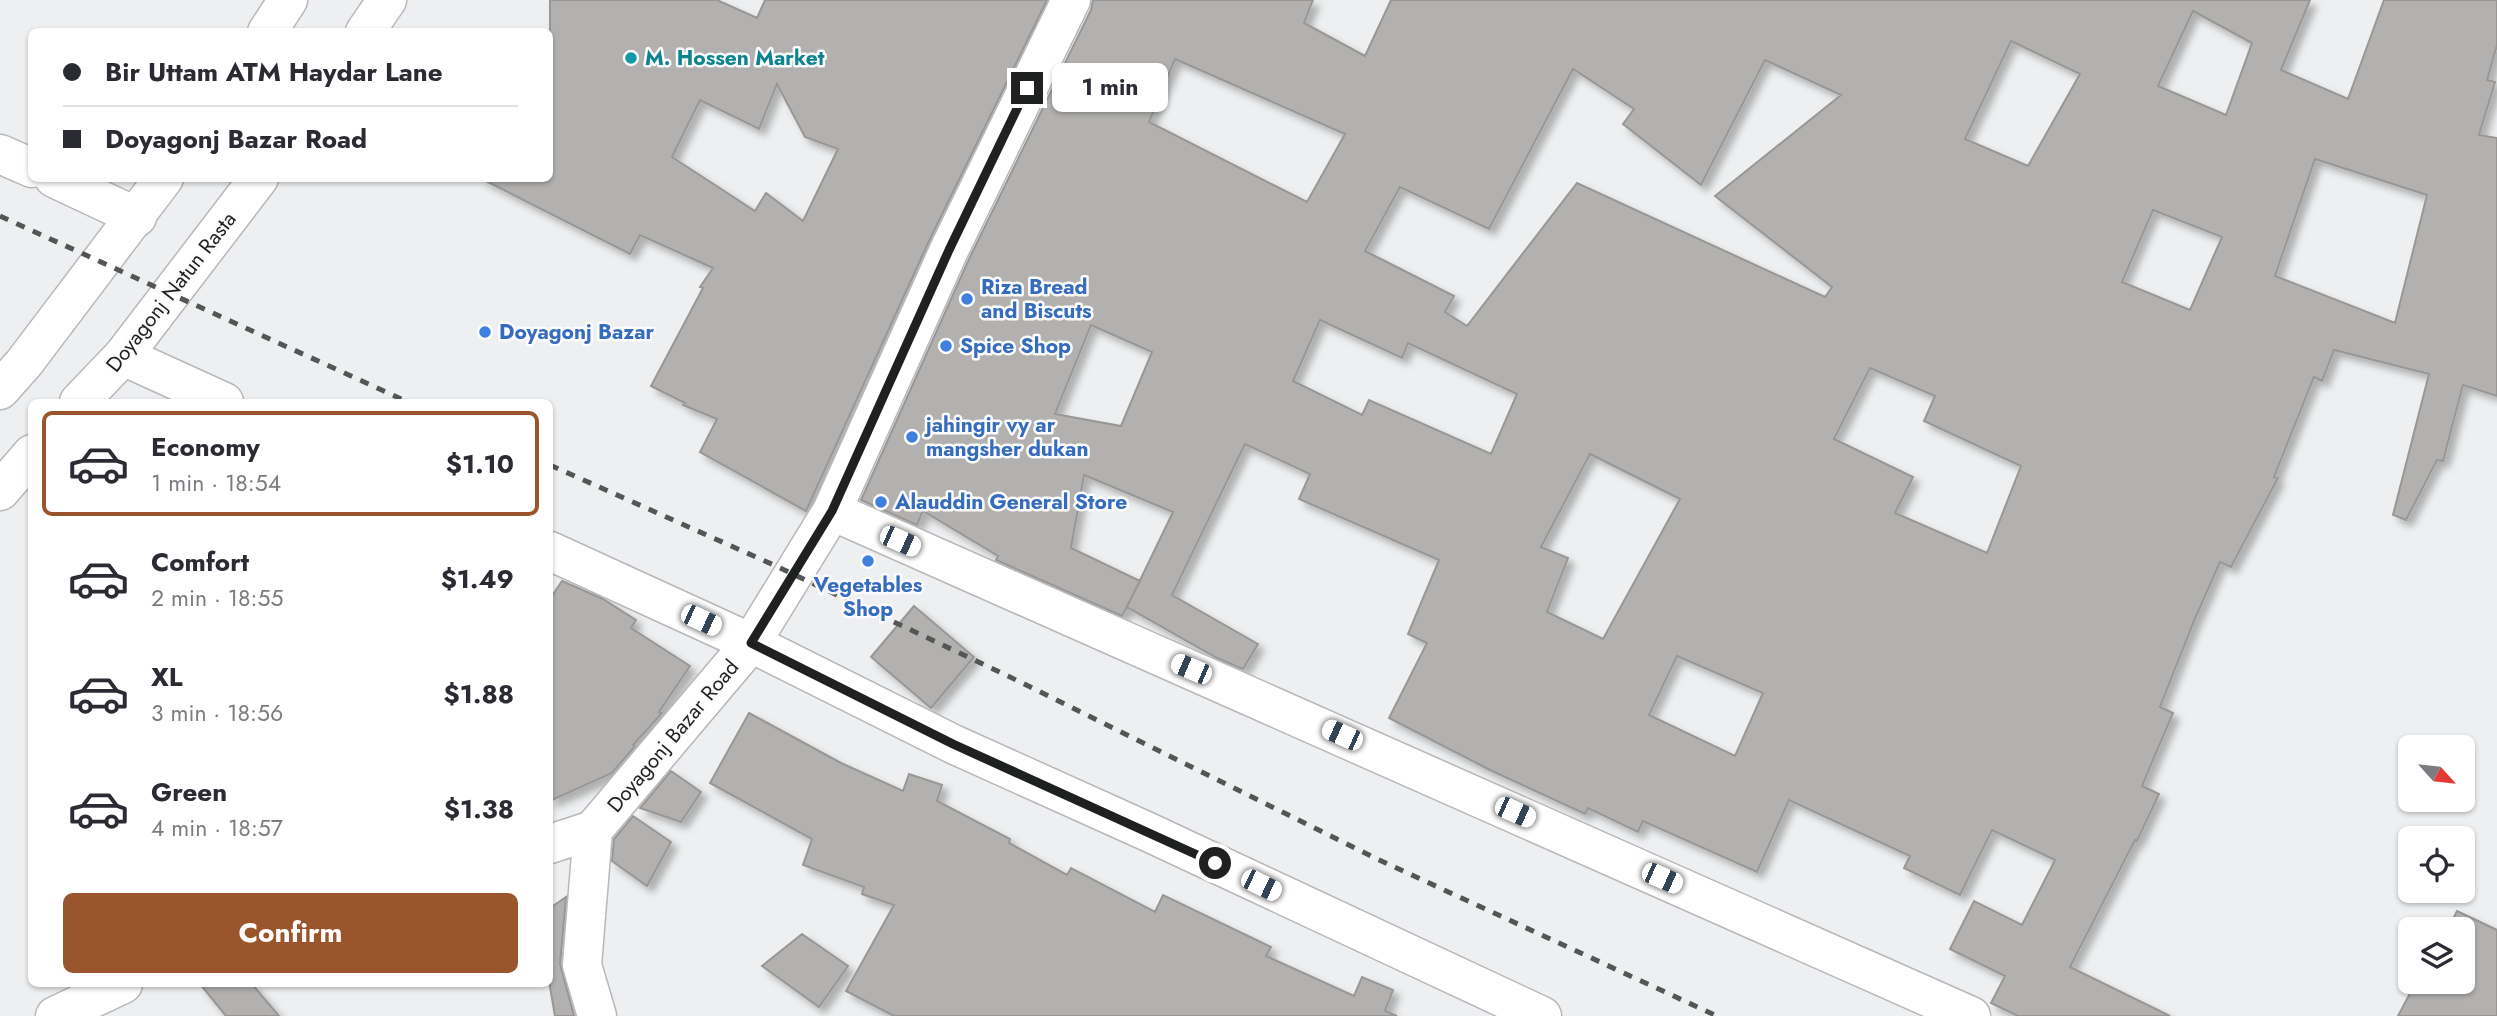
<!DOCTYPE html>
<meta charset="utf-8">
<style>
:root{--surface:#fff;--page:#f7f7f7;--text:#2b2b33;--muted:#7c7c81;--line:#e1e1e2;--accent:#9b552d}
body{margin:0;font-family:Jost,sans-serif;background:var(--page);color:var(--text);height:100vh;display:flex;flex-direction:column;font-size:26px;white-space:nowrap}
*{box-sizing:border-box;margin:0}
p{font-size:23px;color:var(--muted)}
.icon{flex:none;width:38px;height:38px;fill:none;stroke:currentColor;stroke-width:2;stroke-linecap:round;stroke-linejoin:round}
.map{position:relative;flex:1;overflow:hidden}
.drawer{position:absolute;left:28px;top:399px;width:525px;height:588px;display:flex;flex-direction:column;background:var(--surface);border-radius:10px;box-shadow:0 2px 5px #0004}
.drawer>*{flex:none}
.hud{position:absolute;left:28px;top:28px;width:525px;height:154px;border-radius:10px;box-shadow:0 2px 5px #0004;display:grid;align-content:center;height:154px;padding:0 35px;background:var(--surface)}
.needle{width:46px;rotate:117deg}
.controls{position:absolute;left:2398px;top:735px;display:grid;gap:14px}
.controls a{display:grid;place-items:center;width:77px;height:77px;border-radius:10px;background:var(--surface);box-shadow:0 2px 5px #0004;font-size:35px}
.end{position:absolute;width:32px;height:32px;margin:-16px;border:9px solid #1f2020;background:#fff;box-shadow:0 0 0 4px #fff}
.from{border-radius:50%}
.bubble{position:absolute;height:49px;border-radius:10px;background:var(--surface);box-shadow:0 2px 5px #0004;font-size:23px;font-weight:700;line-height:49px;text-align:center}
.car{position:absolute;width:21px;height:42px;margin:-21px -10px;border-radius:9px;box-shadow:0 0 5px 2px #0007;background:linear-gradient(#fff 24%,#345 0 40%,#fff 0 76%,#345 0 86%,#fff 0)}
.hud b{display:flex;align-items:center;gap:24px;height:66px;font-size:26px}
.hud b+b{border-top:2px solid var(--line)}
.hud i{width:18px;height:18px;background:var(--text)}
ul{padding:12px 0 0;list-style:none}
li{display:flex;align-items:center;gap:21px;height:105px;margin:0 14px 10px;padding:0 21px;border:4px solid transparent;border-radius:10px}
li div{flex:1}
li b{display:block;font-size:26px}
li em{font-style:normal;font-weight:700}
li.on{border-color:var(--accent)}
li>.icon{width:63px;height:63px;stroke-width:1.5}
.button{display:flex;gap:14px;margin-top:auto;padding:14px 35px}
.button a{flex:1;height:80px;border-radius:10px;background:var(--accent);color:#fff;font-size:28px;font-weight:700;line-height:80px;text-align:center}
.map>svg:first-child{display:block}
.building{fill:#b2b1af;stroke:#989795;stroke-width:2;fill-rule:evenodd;filter:url(#shadow)}
.lines{fill:none;stroke-linecap:round;stroke-linejoin:round}
.minor-casing{stroke:#b8b8ba;stroke-width:41}
.primary-casing{stroke:#b8b8ba;stroke-width:41}
.minor{stroke:#fff;stroke-width:38}
.primary{stroke:#fff;stroke-width:38}
.rail{stroke:#545555;stroke-width:5;stroke-dasharray:9 9;stroke-linecap:butt}
.route{stroke:#1f2020;stroke-width:9}
.culture-dot{fill:#0f9aa8;stroke:#fcfcfe;stroke-width:2.5}
.shop-dot{fill:#3f7fe0;stroke:#fcfcfe;stroke-width:2.5}
.labels{text-anchor:middle;dominant-baseline:central;stroke-width:5;stroke-linejoin:round;paint-order:stroke}
.culture-label{font-size:21px;font-weight:bold;fill:#0d838f;stroke:#fcfcfe;text-anchor:start}
.shop-label{font-size:21px;font-weight:bold;fill:#366cbe;stroke:#fcfcfe;text-anchor:start}
.street-label{font-size:21px;fill:#1f2020;stroke:#fcfcfe}
</style>
<div class="map">
<svg width="2497" height="1016" viewBox="0 0 2497 1016">
<defs>
<filter id="shadow"><feDropShadow dx="6" dy="6" stdDeviation="3.5" flood-color="#0004"/></filter>
</defs>
<rect width="100%" height="100%" fill="#eeeff0"/>
<!-- building -->
<path class="building" d="M550,0H717L757,18L765,0H1047L929,241L806,511L700,452L717,419L683,405L685,403L651,386L703,288L700,287L713,268L640,235L630,254L480,178H550ZM777,84L805,137L838,149L803,221L766,193L755,211L672,157L700,100L759,129Z
M1093,0H1313L1304,23L1365,56L1391,0H2310L2281,70L2348,99L2384,0H2497V45L2487,80L2495,82L2479,135L2497,138V396L2463,385L2443,461L2437,460L2406,520L2393,515L2429,374L2334,350L2322,381L2314,377L2274,477L2278,478L2231,567L2220,562L2194,621L2160,707L2173,713L2142,786L2159,794L2137,841L2135,840L2070,967L2170,1016H2018L1991,1003L2005,976L1950,949L1974,901L2022,925L2055,860L1992,830L1960,895L1904,868L1910,856L1789,800L1757,872L1643,821L1638,832L1588,808L1585,814L1490,770L1389,718L1427,643L1408,634L1439,560L1299,499L1310,474L1245,444L1172,595L1258,644L1243,669L1217,658L1127,607L1173,512L1084,475L1071,548L1140,581L1122,616L996,560L998,556L923,511L917,525L861,500L969,259L1091,10ZM2193,11L2252,43L2226,115L2158,86ZM2011,41L2080,74L2028,166L1965,139ZM1175,59L1345,134L1307,202L1149,122ZM1765,60L1841,95L1715,196L1832,287L1825,297L1577,183L1467,326L1445,312L1454,296L1365,251L1400,187L1489,229L1573,69L1634,109L1623,124L1701,185ZM2315,159L2427,195L2395,323L2275,276ZM2153,210L2222,237L2190,310L2122,282ZM1320,320L1402,358L1408,343L1517,394L1491,454L1369,400L1362,415L1293,381ZM1091,325L1152,352L1121,426L1055,414ZM1870,368L1935,396L1924,421L2021,466L1987,553L1895,513L1913,477L1834,439ZM1590,454L1680,499L1603,639L1547,612L1568,558L1541,547ZM1677,656L1763,693L1735,756L1649,715Z
M562,581L603,599L636,620L631,628L690,666L659,712L662,713L633,745L635,746L612,773L550,801V599Z
M914,606L974,657L931,708L871,657Z
M749,713L841,763L903,791L909,774L942,785L937,801L1010,839L1009,843L1067,875L1071,868L1155,912L1163,895L1271,947L1266,956L1354,996L1362,977L1393,990L1385,1011L1397,1016H894L846,991L894,905L862,894L864,887L803,865L812,839L710,783Z
M671,771L701,792L681,822L640,808Z
M633,816L671,842L647,886L612,861L614,839Z
M566,897L560,964L574,1016H555L550,987V908Z
M2457,911L2497,930V1016H2398L2416,982H2462V929H2448Z
M802,934L848,966L819,1007L762,966Z
M200,984H252L279,1016H226Z"/>
<g class="lines">
<defs>
<path id="minor" d="M0,154L32,168
M54,178L137,217
M123,356L224,402
M832,511L1971,1016
M550,551L751,643L953,744L1146,831L1542,1016
M593,830L582,965L597,1016
M550,844L593,830L751,643L832,511L949,250L1071,0
M55,1016L123,984"/>
<path id="primary" d="M267,32L288,0
M365,32L387,0
M0,390L24,363L164,178
M79,402L123,356L259,178
M0,491L32,454"/>
</defs>
<!-- minor casing -->
<use href="#minor" class="minor-casing"/>
<!-- primary casing -->
<use href="#primary" class="primary-casing"/>
<!-- minor -->
<use href="#minor" class="minor"/>
<!-- primary -->
<use href="#primary" class="primary"/>
<!-- rail -->
<path class="rail" d="M0,216L408,402
M550,465L776,566L1008,676L1375,858L1717,1016"/>
</g>
<g class="lines">
<!-- route -->
<path class="route" d="M1027,88L949,250L832,511L751,643L953,744L1215,863"/>
</g>
<!-- markers -->
<circle class="culture-dot" cx="631" cy="58" r="7"/>
<g class="shop-dot">
<circle cx="967" cy="299" r="7"/>
<circle cx="485" cy="332" r="7"/>
<circle cx="946" cy="346" r="7"/>
<circle cx="912" cy="437" r="7"/>
<circle cx="881" cy="502" r="7"/>
<circle cx="868" cy="561" r="7"/>
</g>
<g class="labels">
<!-- culture labels -->
<g class="culture-label">
<text x="645" y="58">M. Hossen Market</text>
</g>
<!-- shop labels -->
<g class="shop-label">
<text x="981" y="287">Riza Bread<tspan x="981" dy="24">and Biscuts</tspan></text>
<text x="499" y="332">Doyagonj Bazar</text>
<text x="960" y="346">Spice Shop</text>
<text x="926" y="425">jahingir vy ar<tspan x="926" dy="24">mangsher dukan</tspan></text>
<text x="895" y="502">Alauddin General Store</text>
<text x="868" y="585" text-anchor="middle">Vegetables<tspan x="868" dy="24">Shop</tspan></text>
</g>
<!-- street labels -->
<g class="street-label">
<text transform="translate(171 292) rotate(-52)">Doyagonj Natun Rasta</text>
<text transform="translate(673 736) rotate(-50)">Doyagonj Bazar Road</text>
</g>
</g>
</svg>
<div class="controls">
<a><svg class="needle" viewBox="-14 -14 28 28"><path d="M0-13l5 13h-10z" fill="#e53935"/><path d="M0 13l5-13h-10z" fill="#7c7c81"/></svg></a>
<a><svg class="icon" aria-label="locate" viewBox="0 0 24 24"><circle cx="12" cy="12" r="6"/><path d="M12 2v4M12 18v4M2 12h4M18 12h4"/></svg></a>
<a><svg class="icon" aria-label="layers" viewBox="0 0 24 24"><path d="M12 4l9 5-9 5-9-5zM3 14l9 5 9-5"/></svg></a>
</div>
<i class="end from" style="left:1215px;top:863px"></i>
<i class="end" style="left:1027px;top:88px"></i>
<div class="bubble" style="left:1052px;top:63px;width:116px">1 min</div>
<i class="car" style="left:900px;top:541px;rotate:114deg"></i>
<i class="car" style="left:701px;top:620px;rotate:115deg"></i>
<i class="car" style="left:1191px;top:669px;rotate:293deg"></i>
<i class="car" style="left:1342px;top:735px;rotate:294deg"></i>
<i class="car" style="left:1515px;top:812px;rotate:114deg"></i>
<i class="car" style="left:1662px;top:878px;rotate:114deg"></i>
<i class="car" style="left:1261px;top:885px;rotate:116deg"></i>
<div class="hud">
<b><i class="from"></i>Bir Uttam ATM Haydar Lane</b>
<b><i></i>Doyagonj Bazar Road</b>
</div>
<section class="drawer">
<ul>
<li class="on"><svg class="icon" aria-label="car" viewBox="0 0 24 24"><path d="M5 17H2v-5l4-1 3-4h7l3 4 3 1v5h-3M9 17h6M6 11h13"/><circle cx="7" cy="17" r="2"/><circle cx="17" cy="17" r="2"/></svg><div><b>Economy</b><p>1 min · 18:54</p></div><em>$1.10</em></li>
<li><svg class="icon" aria-label="car" viewBox="0 0 24 24"><path d="M5 17H2v-5l4-1 3-4h7l3 4 3 1v5h-3M9 17h6M6 11h13"/><circle cx="7" cy="17" r="2"/><circle cx="17" cy="17" r="2"/></svg><div><b>Comfort</b><p>2 min · 18:55</p></div><em>$1.49</em></li>
<li><svg class="icon" aria-label="car" viewBox="0 0 24 24"><path d="M5 17H2v-5l4-1 3-4h7l3 4 3 1v5h-3M9 17h6M6 11h13"/><circle cx="7" cy="17" r="2"/><circle cx="17" cy="17" r="2"/></svg><div><b>XL</b><p>3 min · 18:56</p></div><em>$1.88</em></li>
<li><svg class="icon" aria-label="car" viewBox="0 0 24 24"><path d="M5 17H2v-5l4-1 3-4h7l3 4 3 1v5h-3M9 17h6M6 11h13"/><circle cx="7" cy="17" r="2"/><circle cx="17" cy="17" r="2"/></svg><div><b>Green</b><p>4 min · 18:57</p></div><em>$1.38</em></li>
</ul>
<div class="button"><a>Confirm</a></div>
</section>
</div>
